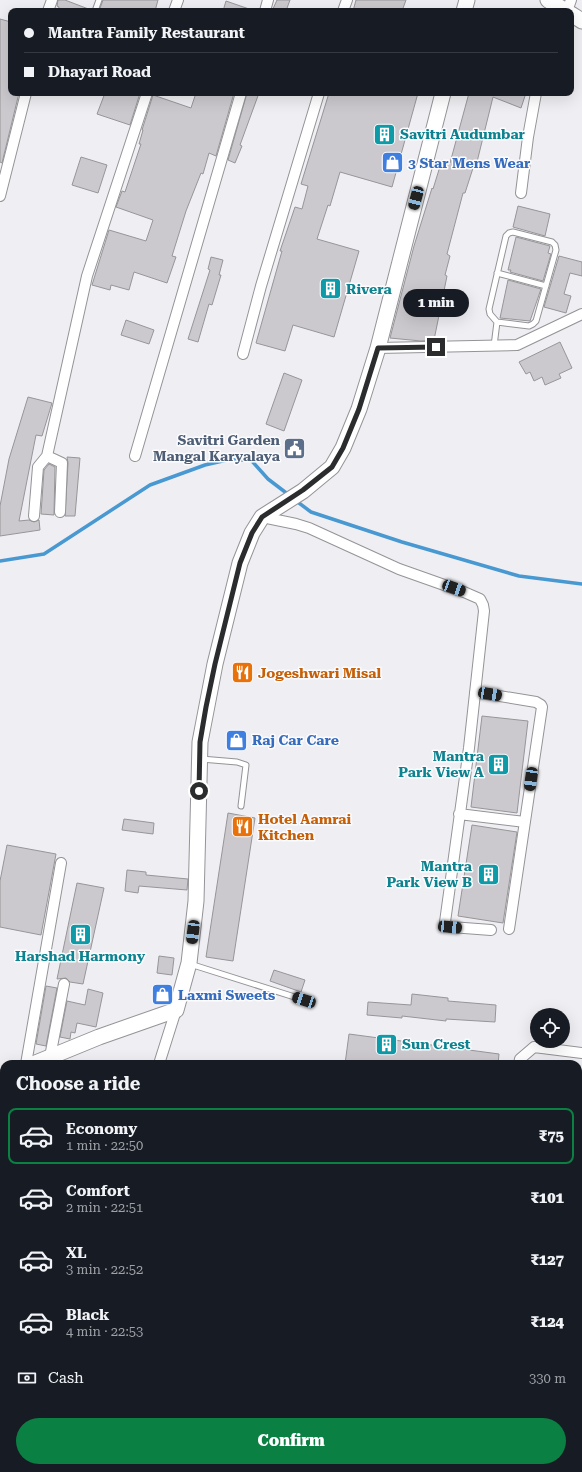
<!DOCTYPE html>
<meta charset="utf-8">
<style>
:root{--surface:#171b24;--page:#242831;--text:#f1f3f6;--muted:#9ea1a6;--line:#363941;--accent:#0b8043}
body{margin:0;font-family:"Roboto Serif",serif;background:var(--page);color:var(--text);height:100vh;display:flex;flex-direction:column;font-size:15px;white-space:nowrap}
*{box-sizing:border-box;margin:0}
p{font-size:13px;color:var(--muted)}
.icon{flex:none;width:22px;height:22px;fill:none;stroke:currentColor;stroke-width:2;stroke-linecap:round;stroke-linejoin:round}
.map{position:relative;flex:1;overflow:hidden}
.panel{position:absolute;left:0px;top:1060px;width:582px;height:412px;display:flex;flex-direction:column;background:var(--surface);border-radius:12px 12px 0 0;box-shadow:0 4px 16px #0002}
.panel>*{flex:none}
.guide{position:absolute;left:8px;top:8px;width:566px;height:88px;border-radius:8px;box-shadow:0 4px 16px #0002;display:grid;align-content:center;height:88px;padding:0 16px;background:var(--surface)}
.tools{position:absolute;left:530px;top:1008px;display:grid;gap:8px}
.tools a{display:grid;place-items:center;width:40px;height:40px;border-radius:50%;background:var(--surface);box-shadow:0 4px 16px #0002;font-size:20px}
.end{position:absolute;width:18px;height:18px;margin:-9px;border:5px solid #2b2c2d;background:#fff;box-shadow:0 0 0 2px #fff}
.from{border-radius:50%}
.bubble{position:absolute;height:28px;border-radius:14px;background:var(--surface);box-shadow:0 4px 16px #0002;font-size:13px;font-weight:800;line-height:28px;text-align:center}
.car{position:absolute;width:12px;height:24px;margin:-12px -6px;border-radius:5px;box-shadow:0 0 3px 1px #0007;background:linear-gradient(#222 24%,#8ab4d8 0 40%,#222 0 76%,#8ab4d8 0 86%,#222 0)}
.guide b{display:flex;align-items:center;gap:14px;height:38px;font-size:15px}
.guide b+b{border-top:1px solid var(--line)}
.guide i{width:10px;height:10px;background:var(--text)}
ul{padding:0;list-style:none}
li{display:flex;align-items:center;gap:12px;height:56px;margin:0 8px 6px;padding:0 8px;border:2px solid transparent;border-radius:8px}
li div{flex:1}
li b{display:block;font-size:15px}
li em{font-style:normal;font-weight:800}
li.on{border-color:var(--accent)}
li>.icon{width:36px;height:36px;stroke-width:1.5}
h2{padding:0 16px;font-size:18px;line-height:48px}
.pay{display:flex;align-items:center;gap:10px;height:44px;padding:0 16px;font-size:15px}
.pay p{margin-inline-start:auto}
.button{display:flex;gap:8px;margin-top:auto;padding:8px 16px}
.button a{flex:1;height:46px;border-radius:24px;background:var(--accent);color:#fff;font-size:16px;font-weight:800;line-height:46px;text-align:center}
.map>svg:first-child{display:block}
.lines{fill:none;stroke-linecap:round;stroke-linejoin:round}
.stream{stroke:#4898d1;stroke-width:3.5}
.building{fill:#cbc9cd;stroke:#979598}
.lane-casing{stroke:#949498;stroke-width:7}
.street-casing{stroke:#949498;stroke-width:12}
.secondary-casing{stroke:#949498;stroke-width:17}
.lane{stroke:#fff;stroke-width:5}
.street{stroke:#fff;stroke-width:10}
.secondary{stroke:#fff;stroke-width:15}
.route{stroke:#2b2c2d;stroke-width:5}
.labels{text-anchor:middle;dominant-baseline:central;stroke-width:3;stroke-linejoin:round;paint-order:stroke}
.culture-label{font-size:14px;font-weight:bold;fill:#0d838f;stroke:#fcfcff;text-anchor:start}
.shop-label{font-size:14px;font-weight:bold;fill:#366cbe;stroke:#fcfcff;text-anchor:start}
.service-label{font-size:14px;font-weight:bold;fill:#4e5e75;stroke:#fcfcff;text-anchor:end}
.food-label{font-size:14px;font-weight:bold;fill:#c56008;stroke:#fcfcff;text-anchor:start}
</style>
<div class="map">
<svg width="582" height="1472" viewBox="0 0 582 1472">
<rect width="100%" height="100%" fill="#efeff3"/>
<g class="lines">
<!-- stream -->
<path class="stream" d="M295,500L311,512L402,542L519,576L582,584
M0,561L44,554L150,485L205,465L227,460H251L268,479L289,495"/>
</g>
<!-- building -->
<path class="building" d="M58,0H65L91,10V11H58L59,7L57,6Z
M103,0H158L155,11H99Z
M277,0H290L286,11H272Z
M356,0H406L402,11H353Z
M226,1L252,10V11H223Z
M0,19L11,22V93H19L2,163L0,162Z
M105,93H140L130,125L97,114Z
M196,93H234L216,156L209,153L203,174L201,173L186,211L172,256L176,257L167,283L134,272L129,290L111,285L110,290L92,285L109,230L146,241L153,220L116,207L122,191L125,192L141,144H139L143,130H142L153,95L191,108Z
M247,93H259L240,145L242,146L235,163L228,160Z
M329,93H418L392,187L340,172L330,206L328,205L317,239L359,251L334,337L293,325L285,351L256,343L282,251H280L295,207L302,209L308,186L301,184Z
M469,93H526L521,108L493,97L476,166L474,165L465,193H463L447,254L450,256L445,275L447,276L434,340L421,341L390,338L414,246L432,188L433,189L442,160L450,163Z
M81,157L107,165L98,193L72,185Z
M518,206L550,214L545,236L513,227Z
M516,237L550,246L548,253L551,254L543,281L510,272L511,270H508Z
M559,256L582,262V276L570,273L564,294L571,296L566,313L544,307Z
M211,257L223,260L219,275H221L212,305L209,304L198,342L188,339L210,270L208,269Z
M508,280L541,289L530,321L500,318Z
M126,320L154,330L149,344L121,335Z
M560,342L572,368L559,374L561,378L545,385L542,377L534,381L530,372L526,374L519,362Z
M284,373L302,380L284,431L266,424Z
M28,397L52,403L42,436L36,435L19,521L29,520L34,522L39,520L40,530L0,536V506L9,459Z
M67,457L80,458L75,516H65L68,463Z
M49,464L55,467L54,515L41,514L44,470Z
M482,716L528,721L517,813L471,807Z
M228,813L255,818L233,961L206,957Z
M124,819L154,823L153,834L122,830Z
M472,825L517,832L503,923L458,916Z
M7,845L56,854L41,935L0,927V881Z
M127,870L146,872V875L188,879L187,890L139,886L138,893L125,891Z
M77,883L104,888L83,984L70,982L66,978L57,979Z
M159,956L174,958L172,975L157,973Z
M274,970L305,980L301,992L270,981Z
M46,986L57,988L46,1046L36,1044Z
M88,989L103,993L96,1027L77,1023L75,1033L71,1032L70,1039L60,1037L67,1001L85,1005Z
M412,994L448,998V1001L496,1005L495,1022L446,1019V1021L402,1016V1018L367,1015L368,1002L411,1005Z
M349,1034L499,1054L498,1064H345Z"/>
<g class="lines">
<defs>
<path id="lane" d="M95,11L99,0
M497,273L546,286
M494,346L497,322L490,314L489,309L506,236L509,233L513,232L552,242L555,245L556,250L536,321L533,324L529,326L497,322
M201,759L237,762L246,765L241,806
M190,964L304,1000
M578,1309L582,1292
M578,1343L582,1344
M578,1424L582,1422
M108,1472L110,1468
M162,1472L163,1468
M553,1472V1468"/>
<path id="street" d="M48,11L52,0
M174,11L178,0
M265,11L268,0
M343,11L347,0
M567,11L571,0
M521,193L528,137L536,93
M0,196L26,93
M378,348L517,345L582,314
M243,354L261,286L319,93
M47,456L62,463L60,512
M135,456L241,93
M34,516L38,467L47,456L87,276L147,93
M262,517L296,524L309,528L399,569L464,592L480,599L483,605L484,611L469,748L445,922L447,925L451,927L491,930
M475,692L536,702L541,705L542,707L509,929
M459,814L525,822
M50,1057L64,984
M26,1064L61,863
M159,1064L176,1010
M519,1064L520,1059L534,1047L582,1053
M578,1454H582
M219,1468L229,1472
M59,1472L61,1468"/>
<path id="secondary" d="M548,0L566,11
M464,11L467,0
M571,14L582,21
M33,1064L99,1037L176,1010L189,963L196,901L200,742L215,664L240,563L252,533L262,517L303,491L332,467L343,448L359,409L378,348L443,93
M0,1079L4,1077"/>
</defs>
<!-- lane casing -->
<use href="#lane" class="lane-casing"/>
<!-- street casing -->
<use href="#street" class="street-casing"/>
<!-- secondary casing -->
<use href="#secondary" class="secondary-casing"/>
<!-- lane -->
<use href="#lane" class="lane"/>
<!-- street -->
<use href="#street" class="street"/>
<!-- secondary -->
<use href="#secondary" class="secondary"/>
</g>
<g class="lines">
<!-- route -->
<path class="route" d="M199,791L200,742L206,707L215,664L240,563L252,533L262,517L303,490L332,467L343,448L359,409L378,348L436,347"/>
</g>
<!-- icons -->
<defs>
<symbol id="building-square" viewBox="-11 -11 22 22"><rect x="-9" y="-9" width="18" height="18" rx="4" fill="#0f9aa8" stroke="#fcfcff"/><path d="M-4-6H4V6H1V3H-1V6H-4ZM-2.5-4.3h1.7v1.8h-1.7ZM.8-4.3h1.7v1.8H.8ZM-2.5-1h1.7V.8h-1.7ZM.8-1h1.7V.8H.8Z" fill="#fff"/></symbol>
<symbol id="shop-square" viewBox="-11 -11 22 22"><rect x="-9" y="-9" width="18" height="18" rx="4" fill="#3f7fe0" stroke="#fcfcff"/><path d="M-5-2.5h2.3a2.7 3.5 0 0 1 5.4 0H5L5.5 6h-11ZM-1.5-2.5h3a1.5 2.3 0 0 0-3 0Z" fill="#fff"/></symbol>
<symbol id="civic-square" viewBox="-11 -11 22 22"><rect x="-9" y="-9" width="18" height="18" rx="4" fill="#5c6f8a" stroke="#fcfcff"/><path d="M-.6-6.5H3V-4.5H.6V-3L4-1V1h2V6H-6V1h2V-1L-.6-3ZM-1.2 2.5V6h2.4V2.5Z" fill="#fff"/></symbol>
<symbol id="restaurant-square" viewBox="-11 -11 22 22"><rect x="-9" y="-9" width="18" height="18" rx="4" fill="#e8710a" stroke="#fcfcff"/><path d="M-5-6h1v4h1v-4h1v4h1v-4h1v5L-1.5 .5V6h-2V.5L-5-1ZM5-6V6H3V1.5H1.5Q1.5-4 5-6Z" fill="#fff"/></symbol>
</defs>
<g fill-rule="evenodd">
<use href="#building-square" x="372" y="122" width="25" height="25"/>
<use href="#shop-square" x="380" y="150" width="25" height="25"/>
<use href="#building-square" x="318" y="276" width="25" height="25"/>
<use href="#civic-square" x="282" y="436" width="25" height="25"/>
<use href="#restaurant-square" x="230" y="660" width="25" height="25"/>
<use href="#shop-square" x="224" y="728" width="25" height="25"/>
<use href="#building-square" x="486" y="752" width="25" height="25"/>
<use href="#restaurant-square" x="230" y="814" width="25" height="25"/>
<use href="#building-square" x="476" y="862" width="25" height="25"/>
<use href="#building-square" x="68" y="922" width="25" height="25"/>
<use href="#shop-square" x="150" y="982" width="25" height="25"/>
<use href="#building-square" x="374" y="1032" width="25" height="25"/>
</g>
<g class="labels">
<!-- culture labels -->
<g class="culture-label">
<text x="400" y="134">Savitri Audumbar</text>
<text x="346" y="289">Rivera</text>
<text x="484" y="756" text-anchor="end">Mantra<tspan x="484" dy="16">Park View A</tspan></text>
<text x="472" y="866" text-anchor="end">Mantra<tspan x="472" dy="16">Park View B</tspan></text>
<text x="80" y="956" text-anchor="middle">Harshad Harmony</text>
<text x="402" y="1044">Sun Crest</text>
</g>
<!-- shop labels -->
<g class="shop-label">
<text x="408" y="163">3 Star Mens Wear</text>
<text x="252" y="740">Raj Car Care</text>
<text x="178" y="995">Laxmi Sweets</text>
</g>
<!-- service labels -->
<g class="service-label">
<text x="280" y="440">Savitri Garden<tspan x="280" dy="16">Mangal Karyalaya</tspan></text>
</g>
<!-- food labels -->
<g class="food-label">
<text x="258" y="673">Jogeshwari Misal</text>
<text x="258" y="819">Hotel Aamrai<tspan x="258" dy="16">Kitchen</tspan></text>
</g>
</g>
</svg>
<div class="tools">
<a><svg class="icon" aria-label="locate" viewBox="0 0 24 24"><circle cx="12" cy="12" r="6"/><path d="M12 2v4M12 18v4M2 12h4M18 12h4"/></svg></a>
</div>
<i class="end from" style="left:199px;top:791px"></i>
<i class="end" style="left:436px;top:347px"></i>
<div class="bubble" style="left:403px;top:289px;width:66px">1 min</div>
<i class="car" style="left:416px;top:198px;rotate:195deg"></i>
<i class="car" style="left:454px;top:588px;rotate:110deg"></i>
<i class="car" style="left:490px;top:694px;rotate:99deg"></i>
<i class="car" style="left:531px;top:779px;rotate:188deg"></i>
<i class="car" style="left:450px;top:927px;rotate:95deg"></i>
<i class="car" style="left:193px;top:932px;rotate:187deg"></i>
<i class="car" style="left:304px;top:1000px;rotate:288deg"></i>
<div class="guide">
<b><i class="from"></i>Mantra Family Restaurant</b>
<b><i></i>Dhayari Road</b>
</div>
<section class="panel">
<h2>Choose a ride</h2>
<ul>
<li class="on"><svg class="icon" aria-label="car" viewBox="0 0 24 24"><path d="M5 17H2v-5l4-1 3-4h7l3 4 3 1v5h-3M9 17h6M6 11h13"/><circle cx="7" cy="17" r="2"/><circle cx="17" cy="17" r="2"/></svg><div><b>Economy</b><p>1 min · 22:50</p></div><em>₹75</em></li>
<li><svg class="icon" aria-label="car" viewBox="0 0 24 24"><path d="M5 17H2v-5l4-1 3-4h7l3 4 3 1v5h-3M9 17h6M6 11h13"/><circle cx="7" cy="17" r="2"/><circle cx="17" cy="17" r="2"/></svg><div><b>Comfort</b><p>2 min · 22:51</p></div><em>₹101</em></li>
<li><svg class="icon" aria-label="car" viewBox="0 0 24 24"><path d="M5 17H2v-5l4-1 3-4h7l3 4 3 1v5h-3M9 17h6M6 11h13"/><circle cx="7" cy="17" r="2"/><circle cx="17" cy="17" r="2"/></svg><div><b>XL</b><p>3 min · 22:52</p></div><em>₹127</em></li>
<li><svg class="icon" aria-label="car" viewBox="0 0 24 24"><path d="M5 17H2v-5l4-1 3-4h7l3 4 3 1v5h-3M9 17h6M6 11h13"/><circle cx="7" cy="17" r="2"/><circle cx="17" cy="17" r="2"/></svg><div><b>Black</b><p>4 min · 22:53</p></div><em>₹124</em></li>
</ul>
<div class="pay"><svg class="icon" aria-label="cash" viewBox="0 0 24 24"><path d="M3 7h18v10H3z"/><circle cx="12" cy="12" r="2"/></svg>Cash<p>330 m</p></div>
<div class="button"><a>Confirm</a></div>
</section>
</div>
